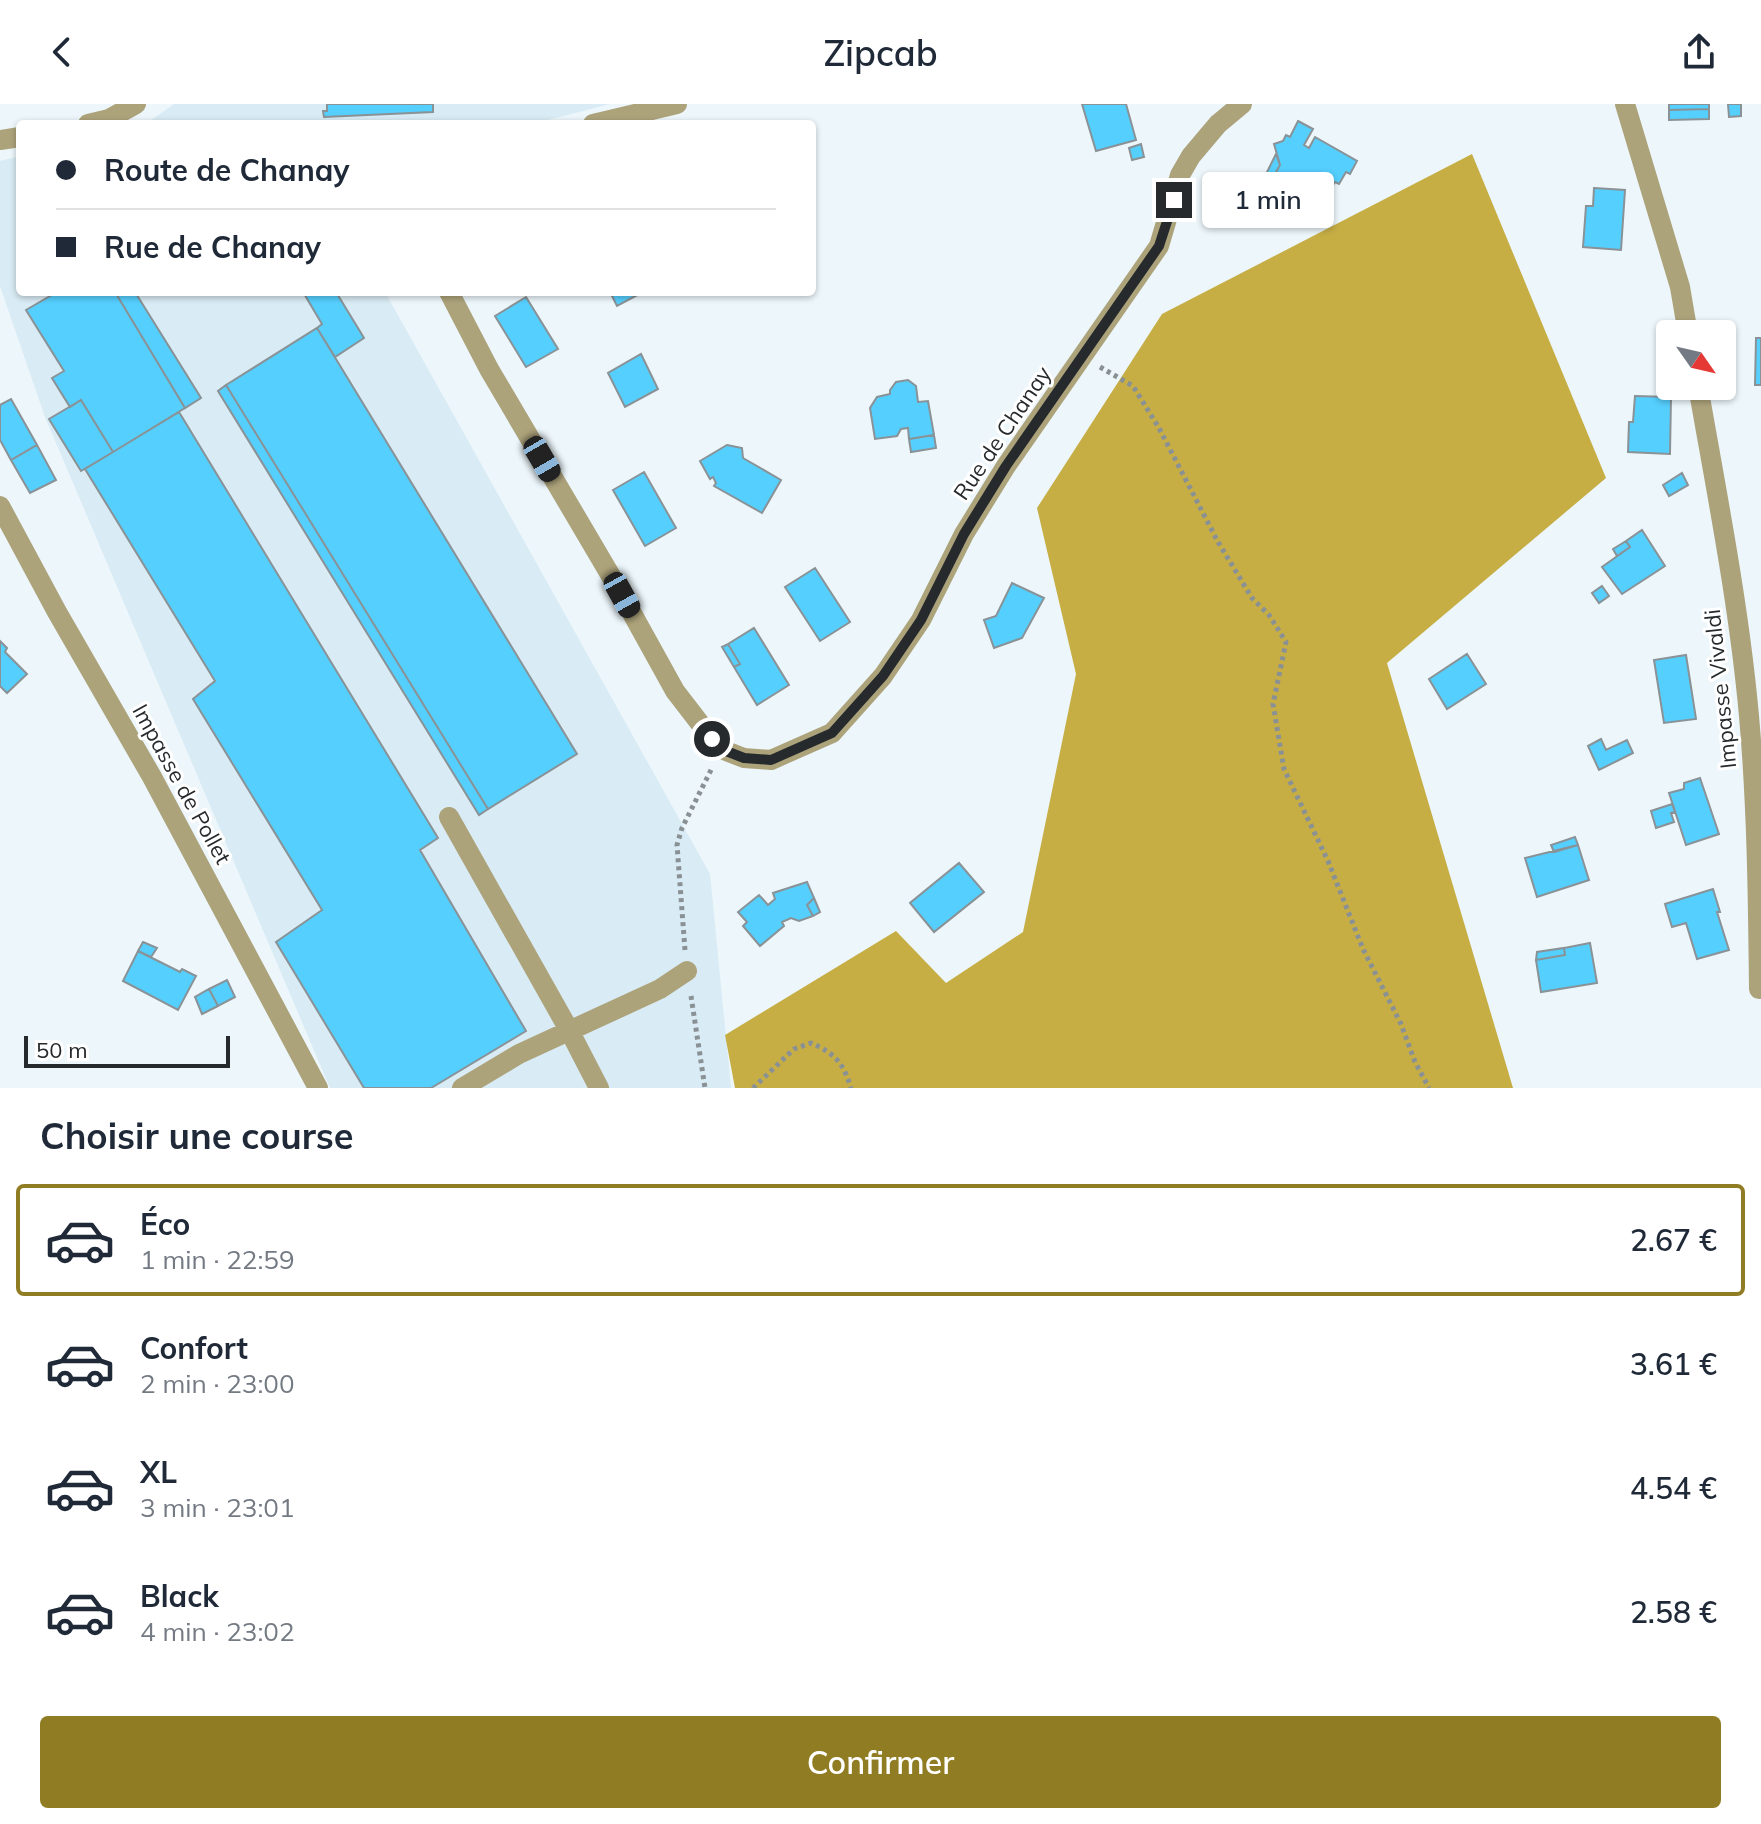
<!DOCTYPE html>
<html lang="fr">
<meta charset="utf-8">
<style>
:root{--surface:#fff;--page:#f2f2f3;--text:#1f2937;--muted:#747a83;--line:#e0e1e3;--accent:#907c22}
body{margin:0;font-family:Mulish,sans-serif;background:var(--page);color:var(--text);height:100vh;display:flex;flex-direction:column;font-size:30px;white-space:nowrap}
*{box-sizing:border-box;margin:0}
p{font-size:26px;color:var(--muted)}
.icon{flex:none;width:44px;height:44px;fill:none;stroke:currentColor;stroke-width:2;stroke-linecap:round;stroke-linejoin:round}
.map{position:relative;height:984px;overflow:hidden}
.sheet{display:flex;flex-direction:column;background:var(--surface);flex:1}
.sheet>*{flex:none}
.hud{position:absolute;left:16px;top:16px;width:800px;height:176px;border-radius:8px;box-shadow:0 2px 6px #0004;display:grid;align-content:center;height:176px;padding:0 40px;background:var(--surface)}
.needle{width:52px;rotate:124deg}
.buttons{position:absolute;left:1656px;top:216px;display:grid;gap:16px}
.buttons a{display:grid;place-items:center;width:80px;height:80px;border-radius:8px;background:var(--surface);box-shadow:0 2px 6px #0004;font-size:40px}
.scale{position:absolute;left:24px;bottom:20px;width:206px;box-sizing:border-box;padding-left:8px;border:4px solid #262a2c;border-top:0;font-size:22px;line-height:28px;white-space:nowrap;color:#262a2c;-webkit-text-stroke:6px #fff;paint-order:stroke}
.end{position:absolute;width:36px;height:36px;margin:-18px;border:10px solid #262a2c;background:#fff;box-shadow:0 0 0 4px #fff}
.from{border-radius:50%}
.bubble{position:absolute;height:56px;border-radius:8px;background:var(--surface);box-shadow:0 2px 6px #0004;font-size:26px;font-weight:600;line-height:56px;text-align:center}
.car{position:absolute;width:24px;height:48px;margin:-24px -12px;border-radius:10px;box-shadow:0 0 6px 2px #0007;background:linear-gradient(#222 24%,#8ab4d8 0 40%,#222 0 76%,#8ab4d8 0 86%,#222 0)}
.hud b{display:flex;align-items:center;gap:28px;height:76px;font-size:30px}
.hud b+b{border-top:2px solid var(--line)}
.hud i{width:20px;height:20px;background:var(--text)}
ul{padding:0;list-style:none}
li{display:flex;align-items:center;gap:24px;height:112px;margin:0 16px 12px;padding:0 24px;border:4px solid transparent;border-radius:8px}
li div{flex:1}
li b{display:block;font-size:30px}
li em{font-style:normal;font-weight:600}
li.on{border-color:var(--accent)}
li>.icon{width:72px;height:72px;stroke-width:1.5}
h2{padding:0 40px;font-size:36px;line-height:96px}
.primary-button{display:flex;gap:16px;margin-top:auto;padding:16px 40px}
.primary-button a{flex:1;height:92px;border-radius:8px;background:var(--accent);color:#fff;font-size:32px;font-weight:600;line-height:92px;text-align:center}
header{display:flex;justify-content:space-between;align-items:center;height:104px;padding:0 40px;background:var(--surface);font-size:36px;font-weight:600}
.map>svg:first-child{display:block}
.built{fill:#d9ebf4}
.forest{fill:#c6ae45}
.building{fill:#55cffe;stroke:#899296;stroke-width:2}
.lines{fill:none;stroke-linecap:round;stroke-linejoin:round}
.path{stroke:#8a9195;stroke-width:5;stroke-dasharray:4 4;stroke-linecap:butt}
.minor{stroke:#ada37b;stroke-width:20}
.route{stroke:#262a2c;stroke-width:10}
.labels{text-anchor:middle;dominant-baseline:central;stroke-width:6;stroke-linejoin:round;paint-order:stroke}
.street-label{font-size:22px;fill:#262a2c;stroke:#fff}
</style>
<header><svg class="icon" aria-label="back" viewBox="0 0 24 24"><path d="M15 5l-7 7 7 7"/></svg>Zipcab<svg class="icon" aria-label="share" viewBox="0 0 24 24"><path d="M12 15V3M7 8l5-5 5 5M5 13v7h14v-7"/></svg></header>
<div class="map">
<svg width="1761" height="984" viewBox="0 0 1761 984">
<rect width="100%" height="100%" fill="#ecf6fb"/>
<!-- built -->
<path class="built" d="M174,0H610L532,20H139L150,17Z
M20,52V188H385L710,770L731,984H330L45,313L0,182V57Z"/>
<!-- forest -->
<path class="forest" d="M1472,50L1606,374L1387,559L1513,984H735L725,931L896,827L946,879L1023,828L1076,570L1037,404L1162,210Z"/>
<!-- building -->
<path class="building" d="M327,0H433V8L324,13L323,7H327Z
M1082,0H1126L1136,36L1096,47Z
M1669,0H1709V5L1669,6Z
M1728,0H1741V12L1729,13Z
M1709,5V15L1669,16V6Z
M1298,17L1313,25L1304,41L1309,44L1315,33L1357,57L1350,70L1346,68L1339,80L1335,78L1329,87L1301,72L1294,84L1274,72L1280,61L1274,40L1283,37L1286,31L1290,33Z
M1141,40L1144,53L1132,56L1129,44Z
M1276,50L1280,61L1274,72L1267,68Z
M1594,84L1625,86L1621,146L1583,143L1586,102H1593Z
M57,188H115L185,304L113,348L81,296L70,303L52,274L64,267L26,206Z
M115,188H135L201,294L185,304Z
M303,188H336L364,234L335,253L317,224L322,220Z
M610,188H643L617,202Z
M526,193L558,245L526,263L495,212Z
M317,224L577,650L488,705L226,281Z
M1756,234H1761V281H1755Z
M641,250L658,285L625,303L608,269Z
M908,276L916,282L918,298L928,297L934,331L909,335L908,324L901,325L897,332L875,335L870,304L877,293L890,290V286L896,278Z
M226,281L488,705L479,711L218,287Z
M1635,292L1671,293L1670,350L1628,348L1629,318H1633Z
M11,295L37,341L11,356L0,336V301Z
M81,296L113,348L81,367L49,315Z
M179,308L438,734L420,746L526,927L431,984H364L276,838L322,806L193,595L215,577L85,365Z
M934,331L936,344L911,348L909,335Z
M37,341L56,376L30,389L11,356Z
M727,341L742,344L743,354L781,376L762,409L714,382L716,379L713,373L710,375L700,357Z
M644,368L676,424L645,442L613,386Z
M1682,369L1688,381L1669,392L1663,381Z
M1642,426L1665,462L1622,490L1602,463L1630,443L1626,437Z
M1626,437L1630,443L1617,452L1613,445Z
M815,464L850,518L820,537L785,483Z
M1012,479L1044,494L1022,534L994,544L984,516L996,512Z
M1602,482L1609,492L1599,499L1592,489Z
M754,524L789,581L757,601L734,563L740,560L728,540Z
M0,537L7,544L5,548L27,570L7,589L0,582Z
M728,540L740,560L734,563L722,543Z
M1467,550L1486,580L1447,605L1429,575Z
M1686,551L1696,615L1664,619L1654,556Z
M1601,635L1606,646L1627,636L1633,649L1599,666L1588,642Z
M1700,674L1719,730L1686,741L1669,689L1684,685V679Z
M1672,700L1675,708L1671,709L1674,718L1656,724L1651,707Z
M1575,733L1578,741L1554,748L1551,741Z
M1578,741L1589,776L1537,793L1525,754Z
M959,759L984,788L934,828L910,799Z
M807,778L814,794L807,801L813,812L799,817L791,814L782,818L784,822L760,842L743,822L747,818L738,808L759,791L768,801L775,795L773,789Z
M1713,785L1720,808H1717L1729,846L1697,855L1686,819L1672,823L1665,800Z
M814,794L820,808L813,812L807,801Z
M143,838L157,844L151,853L138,847Z
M1590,839L1597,879L1541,888L1536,856L1565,851L1564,844Z
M1564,844L1565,851L1536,856L1537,848Z
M138,847L180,868L182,865L196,872L178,906L123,877Z
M227,876L235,893L218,902L209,885Z
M209,885L218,902L202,910L195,893Z"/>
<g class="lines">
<!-- path -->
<path class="path" d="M1100,263L1133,282L1159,324L1218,438L1252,494L1269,511L1286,538L1273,600L1284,665L1328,757L1363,845L1401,920L1415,958L1429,984
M685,846L677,741L682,724L712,664
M691,892L705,984
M753,984L794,945L811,939C836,950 843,959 851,984"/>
<!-- minor -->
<path class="minor" d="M1625,0L1680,183L1688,230
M88,20L109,15L136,0
M593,20L677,0
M0,36L20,33
M449,188L489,265L618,484L675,587L712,635L726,647L744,654L771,656L832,629L883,572L921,516L964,430L1006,362L1159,142L1180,71L1191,52L1218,20L1242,0
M1698,282C1717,391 1739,501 1749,612C1757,703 1758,793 1759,885
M0,402L57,508L152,673L318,984
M449,713L569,926L599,984
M462,984L519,950L660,885L687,867"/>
</g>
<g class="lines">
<!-- route -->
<path class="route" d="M712,635L726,647L744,654L771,656L832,629L883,572L921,516L964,430L1006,362L1159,142L1174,96"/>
</g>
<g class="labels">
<!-- street labels -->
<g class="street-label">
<text transform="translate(1002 329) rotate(-56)">Rue de Chanay</text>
<text transform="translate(1720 585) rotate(-96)">Impasse Vivaldi</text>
<text transform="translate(182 680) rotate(61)">Impasse de Pollet</text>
</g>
</g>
</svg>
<div class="buttons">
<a><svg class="needle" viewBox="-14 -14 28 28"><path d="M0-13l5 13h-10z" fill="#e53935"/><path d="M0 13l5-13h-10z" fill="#747a83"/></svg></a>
</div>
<div class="scale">50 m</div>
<i class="end from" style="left:712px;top:635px"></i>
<i class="end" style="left:1174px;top:96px"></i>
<div class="bubble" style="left:1202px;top:68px;width:132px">1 min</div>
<i class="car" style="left:542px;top:355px;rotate:150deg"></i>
<i class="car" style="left:622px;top:491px;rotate:151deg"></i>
<div class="hud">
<b><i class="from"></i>Route de Chanay</b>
<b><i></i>Rue de Chanay</b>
</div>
</div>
<section class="sheet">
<h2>Choisir une course</h2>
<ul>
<li class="on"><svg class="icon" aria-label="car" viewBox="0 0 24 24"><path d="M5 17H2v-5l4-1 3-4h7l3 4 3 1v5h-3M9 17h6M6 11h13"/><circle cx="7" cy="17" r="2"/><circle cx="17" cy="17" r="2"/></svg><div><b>Éco</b><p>1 min · 22:59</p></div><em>2.67 €</em></li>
<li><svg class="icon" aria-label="car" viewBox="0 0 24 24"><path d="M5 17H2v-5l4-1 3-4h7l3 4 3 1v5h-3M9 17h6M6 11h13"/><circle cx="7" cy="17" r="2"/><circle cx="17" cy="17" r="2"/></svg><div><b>Confort</b><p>2 min · 23:00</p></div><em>3.61 €</em></li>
<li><svg class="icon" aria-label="car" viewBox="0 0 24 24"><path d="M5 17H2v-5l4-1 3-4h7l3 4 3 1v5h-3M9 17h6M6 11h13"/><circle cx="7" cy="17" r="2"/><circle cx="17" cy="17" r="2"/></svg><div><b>XL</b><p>3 min · 23:01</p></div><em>4.54 €</em></li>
<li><svg class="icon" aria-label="car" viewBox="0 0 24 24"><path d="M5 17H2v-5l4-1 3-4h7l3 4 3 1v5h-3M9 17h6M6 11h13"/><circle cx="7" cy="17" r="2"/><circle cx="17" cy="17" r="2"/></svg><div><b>Black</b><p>4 min · 23:02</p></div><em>2.58 €</em></li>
</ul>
<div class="primary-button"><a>Confirmer</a></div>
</section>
